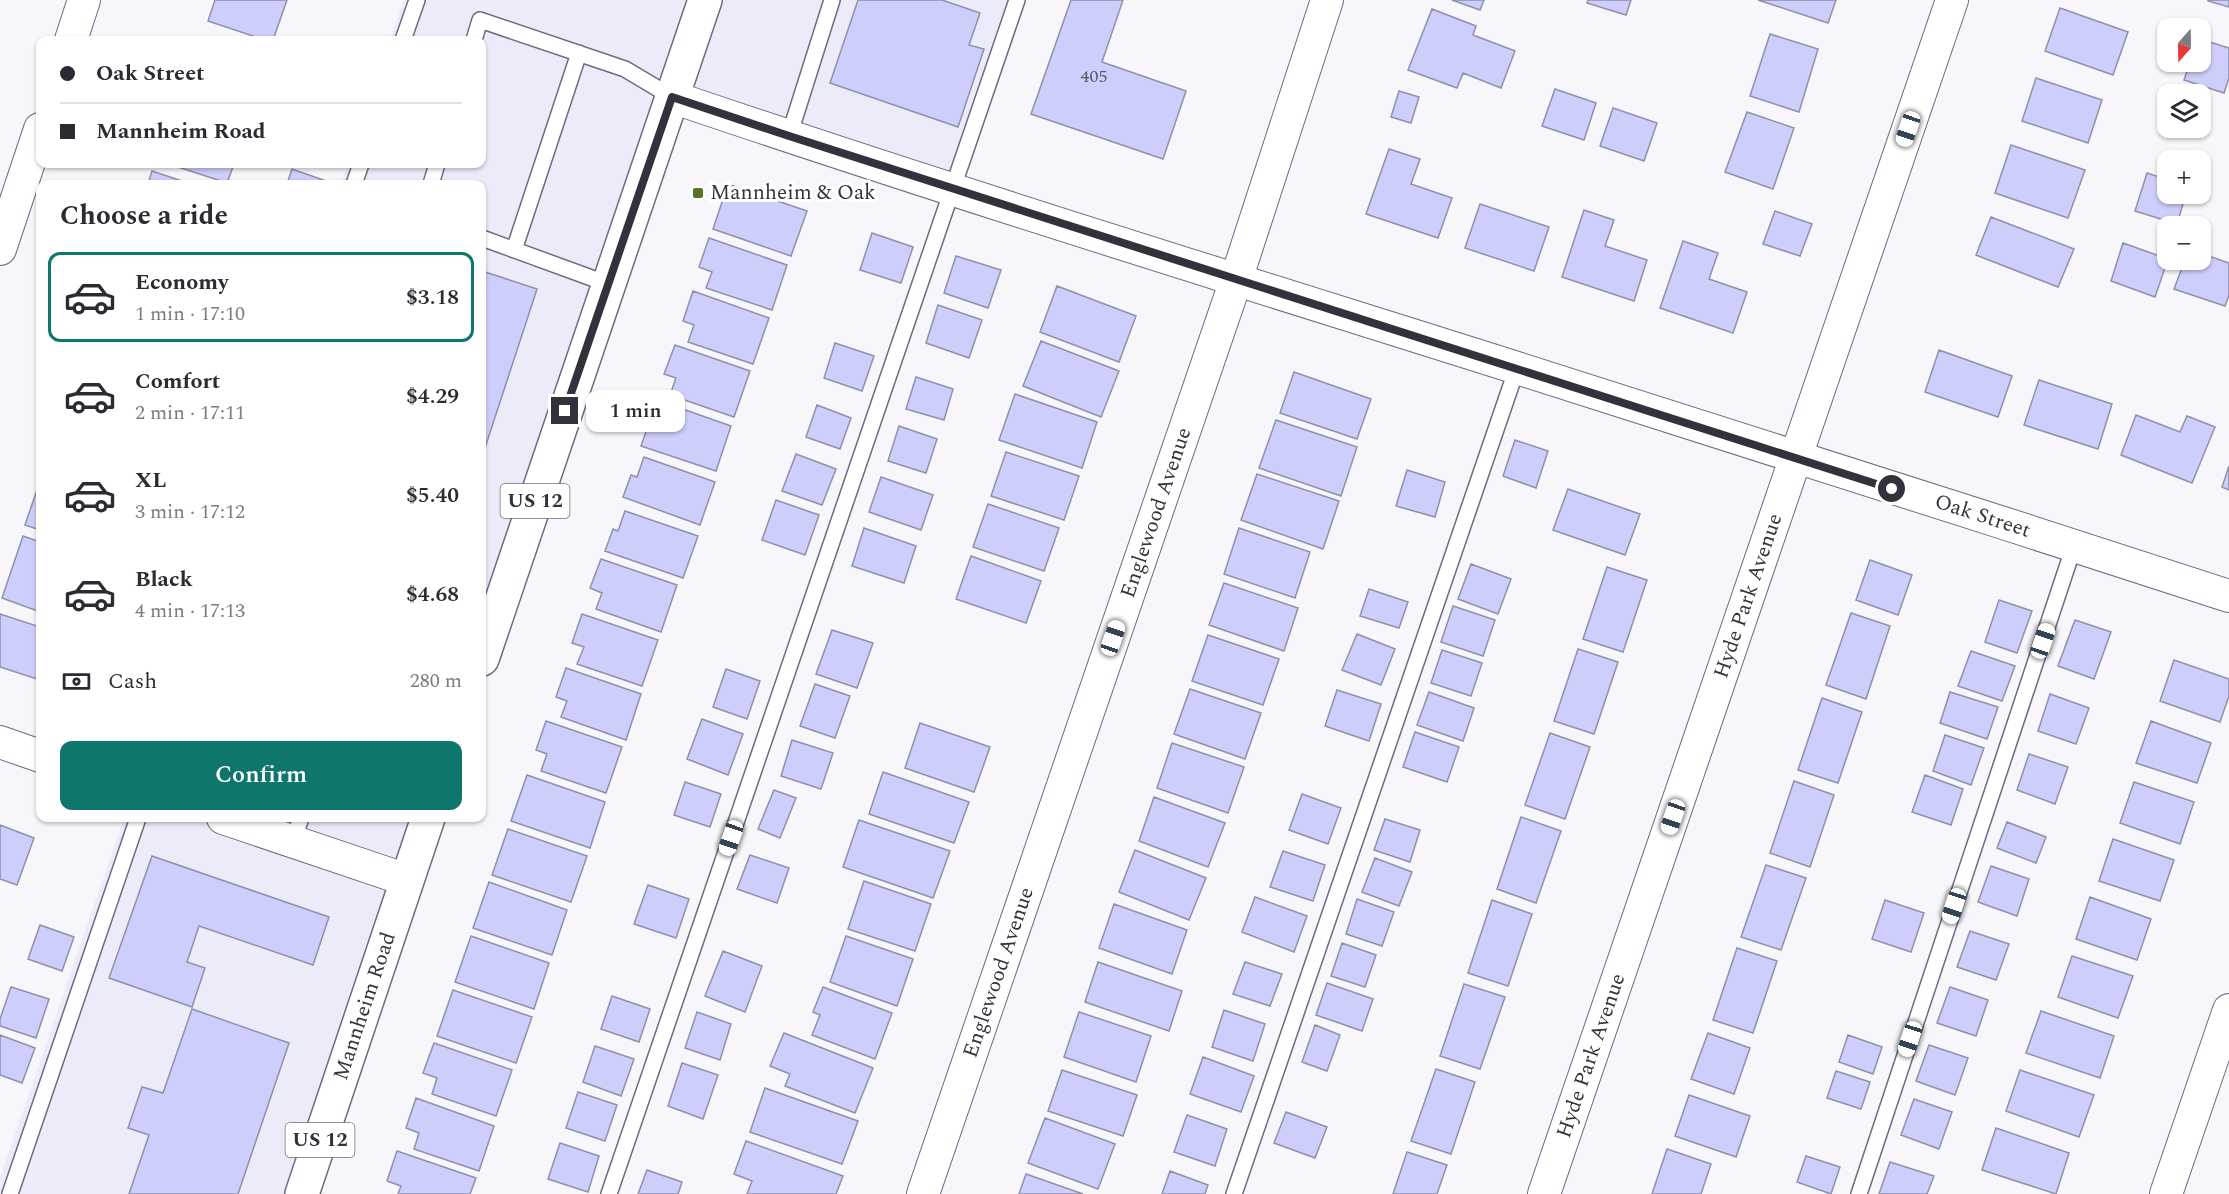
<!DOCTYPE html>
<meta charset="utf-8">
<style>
:root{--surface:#fff;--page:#f7f7f7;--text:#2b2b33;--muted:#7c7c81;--line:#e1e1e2;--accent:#0f766e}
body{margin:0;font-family:Spectral,serif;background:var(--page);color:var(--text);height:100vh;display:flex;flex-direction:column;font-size:22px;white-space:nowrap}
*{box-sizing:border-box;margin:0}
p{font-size:20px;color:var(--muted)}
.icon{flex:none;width:33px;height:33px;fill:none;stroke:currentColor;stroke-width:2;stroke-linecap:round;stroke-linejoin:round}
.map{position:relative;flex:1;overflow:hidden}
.details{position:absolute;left:36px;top:180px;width:450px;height:642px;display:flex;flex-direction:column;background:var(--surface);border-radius:12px;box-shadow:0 2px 4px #0004}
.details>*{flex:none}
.guide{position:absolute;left:36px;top:36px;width:450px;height:132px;border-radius:12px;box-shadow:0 2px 4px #0004;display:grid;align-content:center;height:132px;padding:0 24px;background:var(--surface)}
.needle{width:39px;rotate:200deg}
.buttons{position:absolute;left:2157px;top:18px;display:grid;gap:12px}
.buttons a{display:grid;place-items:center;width:54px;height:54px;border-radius:12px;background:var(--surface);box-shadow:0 2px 4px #0004;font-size:30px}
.end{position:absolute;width:27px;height:27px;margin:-14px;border:8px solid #32323c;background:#fff;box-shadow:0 0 0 3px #fff}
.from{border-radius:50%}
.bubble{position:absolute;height:42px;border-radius:12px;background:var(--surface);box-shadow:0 2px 4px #0004;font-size:20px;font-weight:600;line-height:42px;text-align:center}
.car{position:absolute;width:18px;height:36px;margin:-18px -9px;border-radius:8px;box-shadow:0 0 4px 2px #0007;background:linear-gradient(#fff 24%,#345 0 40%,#fff 0 76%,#345 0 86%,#fff 0)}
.guide b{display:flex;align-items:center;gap:21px;height:57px;font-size:22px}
.guide b+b{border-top:2px solid var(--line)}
.guide i{width:15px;height:15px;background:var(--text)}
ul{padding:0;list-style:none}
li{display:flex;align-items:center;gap:18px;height:90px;margin:0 12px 9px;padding:0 12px;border:3px solid transparent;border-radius:12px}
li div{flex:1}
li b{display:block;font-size:22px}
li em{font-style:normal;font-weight:600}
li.selected{border-color:var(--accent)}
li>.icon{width:54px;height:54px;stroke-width:1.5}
h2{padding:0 24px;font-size:27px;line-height:72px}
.pay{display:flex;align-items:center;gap:15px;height:66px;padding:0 24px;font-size:22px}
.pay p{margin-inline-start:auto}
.action{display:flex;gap:12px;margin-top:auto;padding:12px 24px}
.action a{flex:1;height:69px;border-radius:12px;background:var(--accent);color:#fff;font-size:24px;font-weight:600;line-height:69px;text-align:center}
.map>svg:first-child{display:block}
.built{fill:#ebebf9}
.building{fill:#cecefc;stroke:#8f90a9;stroke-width:1.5}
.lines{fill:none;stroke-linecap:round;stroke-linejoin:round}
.lane-casing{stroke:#6b6b84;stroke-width:18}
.street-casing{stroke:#6b6b84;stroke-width:34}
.primary-casing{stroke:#6b6b84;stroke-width:36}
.lane{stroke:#fff;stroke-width:15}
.street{stroke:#fff;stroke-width:32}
.primary{stroke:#fff;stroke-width:33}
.route{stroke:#32323c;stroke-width:8}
.poi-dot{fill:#597428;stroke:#fff;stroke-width:2}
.labels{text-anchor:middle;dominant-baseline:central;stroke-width:6;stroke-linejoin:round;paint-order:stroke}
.number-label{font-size:18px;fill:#59596c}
.shield{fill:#fff;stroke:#707076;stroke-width:1.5}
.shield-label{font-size:20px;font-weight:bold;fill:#32323c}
.poi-label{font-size:21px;fill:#32323c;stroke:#fff;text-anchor:start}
.street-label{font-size:21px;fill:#32323c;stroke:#fff}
</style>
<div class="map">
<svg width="2229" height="1194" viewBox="0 0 2229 1194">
<rect width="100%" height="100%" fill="#f6f6fb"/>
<!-- built -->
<path class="built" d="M404,0H702L482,641V184H341L348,164H482V40H390Z
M711,0H1011L952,173L682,83Z
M124,818H204L399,885L291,1194H0V1178Z
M247,818H421L403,868Z"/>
<!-- building -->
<path class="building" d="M215,0H287L273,40H265L208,21Z
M858,0H942L980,13L969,45L984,49L958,127L830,83Z
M1071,0H1123L1102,62L1186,91L1163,159L1031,114Z
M1452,0H1484L1480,10Z
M1588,0H1631L1626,15L1587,3Z
M1758,0H1836L1828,23Z
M2208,0H2229V7L2208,1Z
M2060,8L2128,32L2113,75L2045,51Z
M1432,9L1476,26L1473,35L1515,51L1501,88L1463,73L1457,88L1408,70Z
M1770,34L1818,49L1799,112L1750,96Z
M2200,39L2229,48V78L2224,93L2184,80L2190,62H2200Z
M2036,78L2102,100L2088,143L2022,121Z
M1555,89L1596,103L1584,140L1542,126Z
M1399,91L1419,97L1411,123L1391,117Z
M1613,108L1657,123L1644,161L1600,146Z
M1747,112L1794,128L1773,189L1725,172Z
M2011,145L2085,170L2068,218L1995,193Z
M1389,149L1420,159L1411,184L1452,198L1438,238L1366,214Z
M169,164H234L227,183Z
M292,169L332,183L331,184H287Z
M152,171L191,184H148Z
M2147,173L2168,180V194H2186L2177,224L2135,211Z
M728,184L807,211L791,256L713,229Z
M1480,204L1549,227L1534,271L1465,248Z
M1584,210L1614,220L1605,246L1647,260L1634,301L1562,277Z
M1775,211L1812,224L1800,256L1763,244Z
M1991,217L2074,249L2058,287L1976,255Z
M872,233L913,247L901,283L860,270Z
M709,238L787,265L772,310L706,288L712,272L699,267Z
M1683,241L1718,253L1709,279L1747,292L1733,333L1660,308Z
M2123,243L2168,259L2155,297L2111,281Z
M2200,253L2229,263V295L2225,306L2174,289L2185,260H2200Z
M956,256L1001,270L988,308L944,293Z
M482,271L537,289L482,457Z
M1057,286L1136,316L1119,362L1040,332Z
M693,291L769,318L753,364L688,342L694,325L683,321Z
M938,305L982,320L969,358L926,343Z
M1041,341L1119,371L1101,417L1023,386Z
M835,343L874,356L862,391L824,378Z
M675,345L750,371L734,417L670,395L676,378L664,374Z
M1939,350L2012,376L1998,417L1925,392Z
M1294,372L1371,399L1357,439L1280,413Z
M916,377L953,389L944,420L906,409Z
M2039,380L2112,404L2098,449L2024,425Z
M1015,394L1097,422L1082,468L999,440Z
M657,400L731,426L716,471L641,446Z
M817,405L851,418L840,449L806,437Z
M2136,415L2180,432L2187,416L2215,427L2192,483L2121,455Z
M1276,420L1357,447L1341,496L1259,468Z
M899,426L937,439L926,473L888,461Z
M1515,440L1548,451L1536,488L1503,476Z
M1006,452L1079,476L1064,520L991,496Z
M796,454L836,469L822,505L782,491Z
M644,457L715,482L700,525L623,497L631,475L637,477Z
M2229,466V490L2222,487Z
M1407,470L1445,482L1435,517L1396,506Z
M1257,474L1339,501L1323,549L1241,520Z
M881,477L933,495L921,530L869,512Z
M40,481V530L25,525Z
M1568,489L1640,514L1625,555L1553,530Z
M776,500L819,515L805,555L762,540Z
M988,504L1059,528L1044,571L973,547Z
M625,511L698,536L683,578L605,551L613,529L618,531Z
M864,528L916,546L904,583L852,566Z
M1239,528L1310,552L1295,598L1224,574Z
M23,536L40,542V612L2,598Z
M971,556L1041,581L1026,623L956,599Z
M601,559L677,585L661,632L596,609L602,593L590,588Z
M1870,560L1912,575L1898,615L1856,600Z
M1471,564L1511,579L1498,614L1458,599Z
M1607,567L1647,580L1623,652L1583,639Z
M1224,583L1298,608L1284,651L1209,625Z
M1369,589L1408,602L1399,628L1360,616Z
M1999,600L2032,611L2017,653L1985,642Z
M1453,606L1495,620L1483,656L1441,642Z
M1851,613L1890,626L1866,699L1826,685Z
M0,614L40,627V680L0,667Z
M582,614L658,640L642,686L577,664L584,647L572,643Z
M2075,620L2111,632L2094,679L2058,666Z
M832,630L873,643L857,688L816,674Z
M1357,634L1395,649L1381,685L1342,670Z
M1208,635L1279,659L1263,705L1192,681Z
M1578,649L1618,662L1594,734L1554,721Z
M1442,650L1482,663L1471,696L1431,683Z
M1971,651L2015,666L2002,701L1958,686Z
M2174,660L2229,679V696L2220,722L2160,701Z
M566,668L641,694L626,740L561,717L567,701L556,697Z
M726,669L760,681L747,719L713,707Z
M815,684L850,696L835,738L800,726Z
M1190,689L1261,713L1245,759L1174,734Z
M1337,690L1381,704L1369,741L1325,726Z
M1429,692L1474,708L1463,741L1417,725Z
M1950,692L1998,707L1987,739L1940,723Z
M2050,694L2089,708L2076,744L2038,731Z
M1822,698L1862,712L1838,783L1798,770Z
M702,719L743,734L728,775L687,759Z
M546,721L622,747L606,793L541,771L547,754L536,750Z
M2151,721L2211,743L2197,783L2136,763Z
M920,723L990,747L974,792L905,768Z
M1415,732L1459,747L1447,782L1403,767Z
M1550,733L1590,747L1565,819L1525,805Z
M1945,735L1984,748L1971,785L1933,771Z
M792,740L833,753L821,789L781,776Z
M1172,743L1244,767L1228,813L1157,788Z
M2029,754L2068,767L2055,804L2017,790Z
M883,772L969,802L954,843L869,814Z
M527,775L605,802L590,848L511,821Z
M1925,775L1963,789L1951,825L1912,812Z
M1794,781L1834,795L1810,867L1770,853Z
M685,782L721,794L710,827L674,815Z
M2134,782L2194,802L2180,844L2120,823Z
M774,790L796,798L780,838L758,829Z
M1302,794L1341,808L1328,844L1289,830Z
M1154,797L1225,823L1208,867L1139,841Z
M1521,817L1561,831L1536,903L1497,889Z
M1385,819L1420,830L1410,862L1374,850Z
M859,820L950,851L933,898L843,867Z
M2007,822L2046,837L2036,863L1997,848Z
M0,825L34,838L17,885L0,879Z
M508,829L587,856L571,902L492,875Z
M2113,839L2174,860L2160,901L2099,881Z
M1135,850L1206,878L1189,920L1119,892Z
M1283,851L1325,865L1313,901L1270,887Z
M750,855L789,868L777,903L737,889Z
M152,856L329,917L313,965L199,926L187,962L205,968L192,1007L109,978Z
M1375,858L1412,872L1399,906L1362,892Z
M1766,865L1806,878L1781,950L1741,937Z
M1991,866L2029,879L2017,916L1978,902Z
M864,881L931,904L915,951L848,929Z
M489,882L567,910L552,955L473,928Z
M648,885L689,899L676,938L634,924Z
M1255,897L1307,916L1294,952L1242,932Z
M2090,897L2151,919L2137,960L2076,939Z
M1357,899L1394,912L1382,946L1346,934Z
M1492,900L1532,914L1508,986L1468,973Z
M1885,900L1924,913L1911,952L1872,939Z
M1114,904L1187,930L1172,974L1099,948Z
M40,925L74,937L62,971L28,959Z
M1970,931L2009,944L1996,980L1957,967Z
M471,936L549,963L534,1009L455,982Z
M846,936L913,959L897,1006L830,982Z
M1342,943L1376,955L1365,987L1331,976Z
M1737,948L1777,961L1753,1033L1713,1020Z
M723,951L762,966L745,1012L705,996Z
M2072,956L2133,976L2118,1018L2058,997Z
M1098,962L1182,991L1169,1031L1085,1002Z
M1245,962L1282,974L1270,1006L1233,994Z
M1327,983L1373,999L1362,1031L1316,1015Z
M1464,984L1505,997L1480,1069L1440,1056Z
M11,987L49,999L36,1038L0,1026V1019Z
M823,987L892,1013L875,1059L812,1035L820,1015L813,1012Z
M1950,987L1988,1000L1976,1036L1937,1023Z
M453,990L532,1017L516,1063L437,1036Z
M612,996L650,1009L639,1042L601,1029Z
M192,1009L289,1043L238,1194H129L149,1135L128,1128L142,1087L163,1093Z
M1224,1010L1265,1024L1253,1061L1212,1047Z
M2041,1011L2114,1036L2100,1078L2026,1053Z
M697,1012L731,1024L720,1060L685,1048Z
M1079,1012L1151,1036L1136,1082L1064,1057Z
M1315,1025L1340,1035L1327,1071L1302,1062Z
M784,1033L873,1068L855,1113L785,1086L790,1074L770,1066Z
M1708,1033L1750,1048L1734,1094L1691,1079Z
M0,1035L35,1048L22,1083L0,1075Z
M1848,1035L1882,1047L1873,1074L1839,1062Z
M434,1043L512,1070L496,1116L432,1094L437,1078L423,1073Z
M1929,1045L1968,1058L1955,1095L1916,1081Z
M595,1046L634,1059L621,1096L583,1082Z
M1203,1057L1254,1076L1241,1112L1190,1094Z
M682,1063L718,1075L703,1119L668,1106Z
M1436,1069L1475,1082L1451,1154L1411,1141Z
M1062,1070L1137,1095L1123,1136L1048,1111Z
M2020,1070L2094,1095L2079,1137L2006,1111Z
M1836,1071L1870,1082L1861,1109L1827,1098Z
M765,1088L858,1121L842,1164L750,1132Z
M578,1092L617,1105L605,1141L566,1128Z
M1689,1095L1750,1116L1736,1157L1675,1136Z
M416,1098L494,1126L479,1171L414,1149L419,1133L406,1128Z
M1914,1099L1952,1112L1939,1149L1901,1135Z
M1286,1112L1327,1127L1315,1158L1274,1143Z
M1187,1115L1227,1129L1215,1166L1174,1152Z
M1045,1118L1115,1144L1098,1189L1028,1163Z
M1996,1128L2069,1153L2056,1194L1982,1170Z
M746,1141L843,1176L836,1194H747L752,1181L734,1174Z
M560,1143L599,1156L588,1192L548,1179Z
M1667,1149L1711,1164L1701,1194H1652Z
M397,1151L476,1178L470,1194H398L401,1186L387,1181Z
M1407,1152L1447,1165L1437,1194H1393Z
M1806,1156L1840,1167L1831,1194L1797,1182Z
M1890,1162L1934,1176L1927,1194H1879Z
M647,1170L682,1182L678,1194H638Z
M1170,1171L1208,1185L1205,1194H1162Z
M1026,1174L1083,1194H1019Z"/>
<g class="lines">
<defs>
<path id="lane" d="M403,40L417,0
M474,40L480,20L625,69L672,97
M789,136L832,0
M354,184L361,164
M431,184L437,164
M482,238L608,284
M514,250L579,53
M293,841L301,818
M10,1194L138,818
M609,1194L1017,0
M1234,1194L1517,368
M1859,1194L2074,546"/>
<g id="street">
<path d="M71,40L84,0"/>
<path id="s1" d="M672,97C952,192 1235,279 1517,368C1755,443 1992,519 2229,596"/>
<path d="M0,249L40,129"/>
<path d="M0,742L40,756"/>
<path d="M223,818L407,880"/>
<path id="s2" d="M923,1194L1236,280L1327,0"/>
<path id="s3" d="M1544,1194L1952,0"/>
<path d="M2166,1194L2229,1010"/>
</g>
<g id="primary">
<path d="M482,659L705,0"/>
<path id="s4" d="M302,1194L428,818"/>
</g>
</defs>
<!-- lane casing -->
<use href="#lane" class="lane-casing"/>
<!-- street casing -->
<use href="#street" class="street-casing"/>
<!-- primary casing -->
<use href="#primary" class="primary-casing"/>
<!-- lane -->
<use href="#lane" class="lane"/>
<!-- street -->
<use href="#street" class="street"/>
<!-- primary -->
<use href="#primary" class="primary"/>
</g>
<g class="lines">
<!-- route -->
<path class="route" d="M565,411L672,97L789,136L1892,489"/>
</g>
<!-- markers -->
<rect class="poi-dot" x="692" y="187" width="12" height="12" rx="3"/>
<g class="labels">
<!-- number labels -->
<g class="number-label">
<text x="1094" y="76">405</text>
</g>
<!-- shield labels -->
<g class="shield">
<rect x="500.5" y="484" width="69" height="34" rx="4.5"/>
<rect x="285.5" y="1123" width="69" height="34" rx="4.5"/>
</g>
<g class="shield-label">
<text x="535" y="501">US 12</text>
<text x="320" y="1140">US 12</text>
</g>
<!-- poi labels -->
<g class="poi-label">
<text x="710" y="193">Mannheim &amp; Oak</text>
</g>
<!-- street labels -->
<g class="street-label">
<text stroke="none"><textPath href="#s2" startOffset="720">Englewood Avenue</textPath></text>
<text stroke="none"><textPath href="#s1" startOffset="1376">Oak Street</textPath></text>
<text stroke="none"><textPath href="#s3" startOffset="632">Hyde Park Avenue</textPath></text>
<text stroke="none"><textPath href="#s2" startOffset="234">Englewood Avenue</textPath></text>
<text stroke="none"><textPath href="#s4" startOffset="198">Mannheim Road</textPath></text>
<text stroke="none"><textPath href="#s3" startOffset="146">Hyde Park Avenue</textPath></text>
</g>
</g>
</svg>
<div class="buttons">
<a><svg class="needle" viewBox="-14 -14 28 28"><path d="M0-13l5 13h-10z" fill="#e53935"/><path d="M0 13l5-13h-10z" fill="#7c7c81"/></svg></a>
<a><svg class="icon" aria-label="layers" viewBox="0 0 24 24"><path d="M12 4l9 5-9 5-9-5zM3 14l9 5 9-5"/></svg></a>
<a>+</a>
<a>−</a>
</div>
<i class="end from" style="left:1892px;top:489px"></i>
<i class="end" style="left:565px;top:411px"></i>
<div class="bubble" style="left:586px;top:390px;width:99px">1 min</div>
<i class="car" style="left:1908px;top:129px;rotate:199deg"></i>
<i class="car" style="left:1113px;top:638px;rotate:19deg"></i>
<i class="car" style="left:2043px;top:641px;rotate:19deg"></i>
<i class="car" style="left:1673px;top:817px;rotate:199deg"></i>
<i class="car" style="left:731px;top:838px;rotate:199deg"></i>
<i class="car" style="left:1954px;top:906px;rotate:198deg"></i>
<i class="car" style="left:1910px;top:1039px;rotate:198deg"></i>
<div class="guide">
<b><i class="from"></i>Oak Street</b>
<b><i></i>Mannheim Road</b>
</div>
<section class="details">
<h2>Choose a ride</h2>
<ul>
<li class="selected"><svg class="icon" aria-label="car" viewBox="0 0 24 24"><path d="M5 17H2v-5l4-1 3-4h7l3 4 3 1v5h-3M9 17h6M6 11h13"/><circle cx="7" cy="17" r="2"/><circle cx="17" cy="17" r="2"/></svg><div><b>Economy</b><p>1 min · 17:10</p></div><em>$3.18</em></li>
<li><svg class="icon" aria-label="car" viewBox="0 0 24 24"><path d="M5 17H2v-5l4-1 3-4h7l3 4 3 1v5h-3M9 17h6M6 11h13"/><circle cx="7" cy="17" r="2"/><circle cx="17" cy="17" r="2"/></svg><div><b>Comfort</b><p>2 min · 17:11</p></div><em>$4.29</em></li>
<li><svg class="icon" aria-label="car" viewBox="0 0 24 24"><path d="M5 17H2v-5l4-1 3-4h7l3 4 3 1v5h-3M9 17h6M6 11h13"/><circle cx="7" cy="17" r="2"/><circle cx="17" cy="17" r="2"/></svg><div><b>XL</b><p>3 min · 17:12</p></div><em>$5.40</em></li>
<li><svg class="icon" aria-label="car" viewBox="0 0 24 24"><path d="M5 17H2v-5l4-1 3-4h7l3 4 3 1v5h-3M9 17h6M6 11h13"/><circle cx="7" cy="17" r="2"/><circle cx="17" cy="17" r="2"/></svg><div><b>Black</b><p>4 min · 17:13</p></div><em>$4.68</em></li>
</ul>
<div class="pay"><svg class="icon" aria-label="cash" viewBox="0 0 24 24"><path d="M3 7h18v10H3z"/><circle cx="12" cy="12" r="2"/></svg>Cash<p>280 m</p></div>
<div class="action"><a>Confirm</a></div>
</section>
</div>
